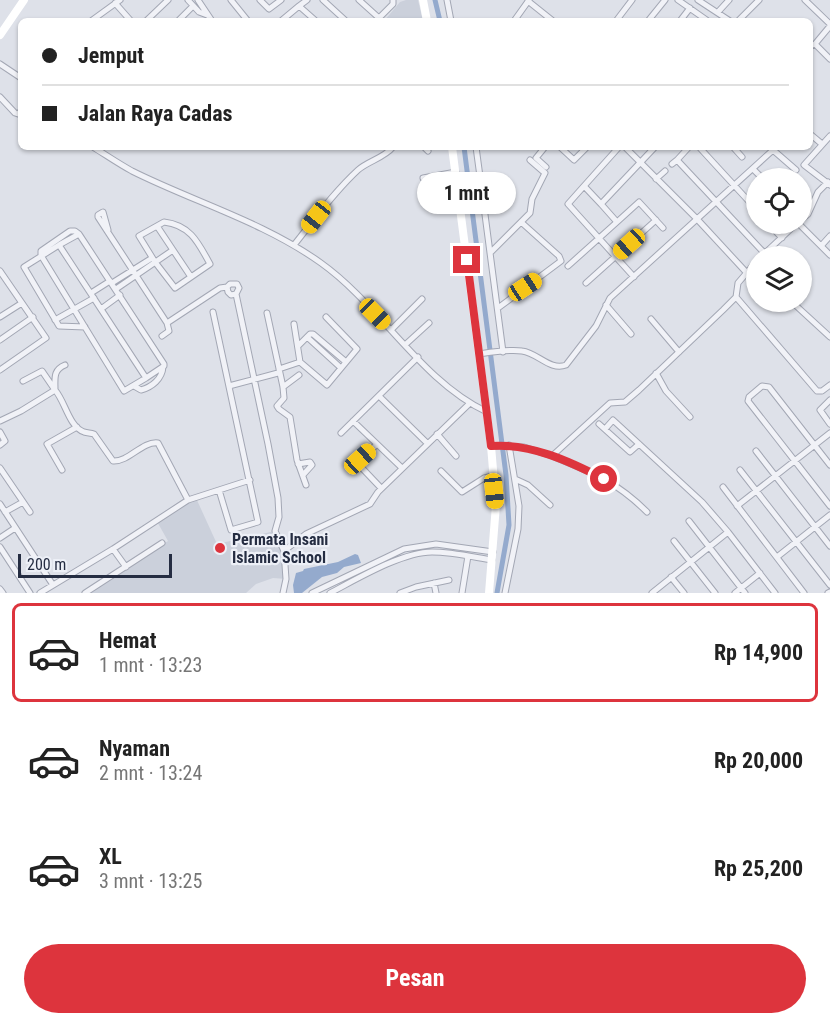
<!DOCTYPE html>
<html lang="id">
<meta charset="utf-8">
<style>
:root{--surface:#fff;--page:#f6f6f6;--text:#222;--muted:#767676;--line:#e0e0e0;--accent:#dd343d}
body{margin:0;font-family:"Roboto Condensed",sans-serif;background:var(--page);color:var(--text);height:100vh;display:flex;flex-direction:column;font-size:22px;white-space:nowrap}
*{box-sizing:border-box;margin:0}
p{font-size:20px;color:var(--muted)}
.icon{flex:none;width:33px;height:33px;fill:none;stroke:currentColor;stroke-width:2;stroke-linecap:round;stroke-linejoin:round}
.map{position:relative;height:593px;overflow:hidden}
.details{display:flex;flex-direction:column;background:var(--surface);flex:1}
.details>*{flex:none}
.hud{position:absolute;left:18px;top:18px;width:795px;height:132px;border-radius:9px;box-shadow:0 2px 4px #0004;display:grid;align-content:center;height:132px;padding:0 24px;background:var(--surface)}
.fabs{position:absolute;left:746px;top:168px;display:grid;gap:12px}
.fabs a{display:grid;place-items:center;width:66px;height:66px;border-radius:50%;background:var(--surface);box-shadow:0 2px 4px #0004;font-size:30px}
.scale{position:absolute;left:18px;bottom:15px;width:154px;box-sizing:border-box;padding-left:6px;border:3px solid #252d42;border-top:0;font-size:16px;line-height:21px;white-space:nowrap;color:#252d42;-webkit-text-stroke:4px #edf0f7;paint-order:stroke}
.end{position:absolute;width:27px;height:27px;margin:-14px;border:8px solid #dd343d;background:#fff;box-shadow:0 0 0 3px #fff}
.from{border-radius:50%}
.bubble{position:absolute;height:42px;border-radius:21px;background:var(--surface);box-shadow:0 2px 4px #0004;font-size:20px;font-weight:700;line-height:42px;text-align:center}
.car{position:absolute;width:18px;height:36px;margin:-18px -9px;border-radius:8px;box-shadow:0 0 4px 2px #0007;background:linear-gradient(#f5c518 24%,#345 0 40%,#f5c518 0 76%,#345 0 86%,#f5c518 0)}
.hud b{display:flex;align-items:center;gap:21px;height:57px;font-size:22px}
.hud b+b{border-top:2px solid var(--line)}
.hud i{width:15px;height:15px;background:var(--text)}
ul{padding:10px 0 0;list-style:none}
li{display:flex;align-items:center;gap:18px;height:99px;margin:0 12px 9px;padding:0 12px;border:3px solid transparent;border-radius:9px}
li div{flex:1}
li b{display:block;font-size:22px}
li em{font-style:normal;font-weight:700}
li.active{border-color:var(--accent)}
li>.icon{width:54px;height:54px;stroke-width:1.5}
.button{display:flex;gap:12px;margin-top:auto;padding:12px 24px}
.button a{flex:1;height:69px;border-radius:36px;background:var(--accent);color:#fff;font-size:24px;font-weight:700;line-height:69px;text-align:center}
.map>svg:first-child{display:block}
.built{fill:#cbd0db}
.water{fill:#94aacd}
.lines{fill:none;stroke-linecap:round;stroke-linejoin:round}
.canal{stroke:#94aacd;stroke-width:5}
.street-casing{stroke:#a3a7b4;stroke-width:7}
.street{stroke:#f1f2f7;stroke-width:5}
.secondary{stroke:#fff;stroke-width:8}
.route{stroke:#dd343d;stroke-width:8}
.poi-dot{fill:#dd343d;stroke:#edf0f7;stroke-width:2}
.labels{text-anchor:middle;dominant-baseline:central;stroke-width:4.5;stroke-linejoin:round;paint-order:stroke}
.poi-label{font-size:16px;font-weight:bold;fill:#252d42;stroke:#edf0f7;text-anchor:start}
</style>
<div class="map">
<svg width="830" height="593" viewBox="0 0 830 593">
<rect width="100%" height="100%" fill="#dee1e9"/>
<!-- built -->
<path class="built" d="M406,0H418L423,21H384L400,2Z
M186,497L196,498L217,544L275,531L281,544L286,579L273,578L256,584L246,593H86L168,541L155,518Z"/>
<!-- water -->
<path class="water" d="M355,554L358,555L361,563L344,567L337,573L322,577L302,593H294L293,585L296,573L303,571L304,569L338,562Z"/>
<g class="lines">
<!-- canal -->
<path class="canal" d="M435,0L440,21
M464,147L506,475L509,525L497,593"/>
<defs>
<path id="street" d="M188,0L199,12L207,15
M198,0L212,21
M231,0L248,21
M260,0L269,9L281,0
M323,0L346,21
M359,0L379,18L393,4V0
M447,0L451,21
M678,0L708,21
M698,0L730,21
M805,0L830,24
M528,1L553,21
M115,3L131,21
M299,6L307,0
M718,12L729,0
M91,21L120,0
M146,21L168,0
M178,21L193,6
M281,21L299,6L316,21
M514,21L529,0
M616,21L632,0
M648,21L665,0
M680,21L690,8
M738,21L759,0
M815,44L830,59
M810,46L815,44L830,26
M0,64L21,78
M0,97L15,113L18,114L21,111
M810,134L822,144
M830,136L804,165L830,185
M93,147C106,155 119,164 132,171C194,202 264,222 321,263C380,305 421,381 487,412
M424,147L428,151
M476,147L481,184H491
M545,147L536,158L546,167
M560,147L574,160L587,147
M625,147L697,219L746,272
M699,147L755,208
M733,147L742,157
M677,160L689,147
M672,164L677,160L767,256
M753,169L762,178
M423,178L456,172
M656,179L665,171
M481,184L503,352
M584,186L619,147
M801,220L808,214L818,192L828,182
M164,222C190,225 198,242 210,264L175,288L155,262L139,236Z
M617,222L639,202L663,228
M769,224L782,238
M799,224L830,255
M157,226L191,277
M108,230L103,212L98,215V217L167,323L169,331L162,336
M79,234L164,364V366L146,378L59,245Z
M59,245L24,267L59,326L85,327
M294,245C314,220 334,192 358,170C368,161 384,158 393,147
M821,246L830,236
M491,252L530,213L532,199L545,173L530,160
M762,256L796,224
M41,257V251L70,231H75L79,234
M42,257L124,391L146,378
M568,266L617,222L601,204
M0,271L46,338L0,370
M634,277L568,204L584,186L601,204L655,147
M112,283L152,258
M586,283L656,220
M116,289L173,250
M91,293L110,281
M236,294L231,295L228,292L227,287L230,284H237L239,288L236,294L268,444L278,498L279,517L275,531L284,551L286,579L283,593
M736,297L817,391H822L830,385
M792,302L830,337
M606,305L631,334
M498,308L561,261L559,256L521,222
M101,309L120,295
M213,312L258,522L231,530L219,490
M267,313L283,387L284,398L277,406L279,409L290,417L297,460L306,485
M0,317L22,303
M651,319L679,352
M55,320L94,298
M167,323L220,288L227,287
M294,324L300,362L327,385L357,349L326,317
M391,330L422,299
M307,337L341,368
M0,340L33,317
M406,344L429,323
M298,346L310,334H313L346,362
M479,354C492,352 509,349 522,351C538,353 550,371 566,365L596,326L610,298L773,150L796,170
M279,369L300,362
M656,373L666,391L690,417
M23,381L42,371L55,390
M134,386L141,390C152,387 162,379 163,367
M229,386L278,373
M283,387L299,375
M55,390C55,378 53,370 65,365
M380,397L427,443
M830,400L820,410L830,424
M0,421L21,411L55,390C65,401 69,427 84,432C88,433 91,433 94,434L113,461C129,462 142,441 158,443L188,500L250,480
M353,421L402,468
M599,424L630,452L639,444
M605,429L613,420L702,502L728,532L775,593
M0,432L5,441L0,445
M341,433L418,357
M437,434L456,456
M377,444L359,462L361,467L381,488
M491,446L524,447L552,456L610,403L625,402L639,390L723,310L736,297L738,283L756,262
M756,451L830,546
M552,456C591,472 616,481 647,512
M298,464L310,462L312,465L303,475
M830,465L769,387L762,386L749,397L748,401L830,506
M0,468L30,512
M62,470L47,444L77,427
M740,470L830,585
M441,471L462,492L484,478L493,476
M515,479L528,485L550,505
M723,487L804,593
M0,504L53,585
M737,506L830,433
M5,512L23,502
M689,521L745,593
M0,538L15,528
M674,541L715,593
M0,547L30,593
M113,549L126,567
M284,551L306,534L370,504L378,492L469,404
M777,557L830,515
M671,577L684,593
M434,583L436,593
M0,589L3,593
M40,593L113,549L188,500
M85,593L162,543
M312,593L404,549L436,544L493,552
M330,593C357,579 402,552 432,552C452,552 473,557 492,560
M400,593L416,587L449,580
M462,593L468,556
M505,593L518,529L519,506L509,445
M652,593L728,532
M735,593L760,573
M828,593L830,592"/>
</defs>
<!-- street casing -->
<use href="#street" class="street-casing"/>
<!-- street -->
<use href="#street" class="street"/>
<!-- secondary -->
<path class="secondary" d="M423,0L427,21
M0,35L24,0
M452,147L491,446L496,505L489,593"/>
</g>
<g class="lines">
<!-- route -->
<path class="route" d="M467,260L491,446C530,443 569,461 604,479"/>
</g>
<!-- markers -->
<circle class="poi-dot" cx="220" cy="548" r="6"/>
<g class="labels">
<!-- poi labels -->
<g class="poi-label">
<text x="232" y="539">Permata Insani<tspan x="232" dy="18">Islamic School</tspan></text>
</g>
</g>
</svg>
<div class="fabs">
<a><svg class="icon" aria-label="locate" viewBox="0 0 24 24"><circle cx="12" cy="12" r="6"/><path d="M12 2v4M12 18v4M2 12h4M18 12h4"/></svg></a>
<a><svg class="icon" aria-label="layers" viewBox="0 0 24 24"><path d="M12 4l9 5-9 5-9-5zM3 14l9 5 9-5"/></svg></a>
</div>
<div class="scale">200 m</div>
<i class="end from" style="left:604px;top:479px"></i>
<i class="end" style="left:467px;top:260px"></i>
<div class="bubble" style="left:417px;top:172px;width:99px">1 mnt</div>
<i class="car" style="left:316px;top:217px;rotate:218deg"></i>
<i class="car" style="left:629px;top:244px;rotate:228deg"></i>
<i class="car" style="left:525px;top:287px;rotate:57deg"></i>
<i class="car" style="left:375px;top:314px;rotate:135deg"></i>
<i class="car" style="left:360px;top:459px;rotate:48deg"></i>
<i class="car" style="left:494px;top:491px;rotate:174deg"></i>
<div class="hud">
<b><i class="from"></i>Jemput</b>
<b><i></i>Jalan Raya Cadas</b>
</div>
</div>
<section class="details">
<ul>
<li class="active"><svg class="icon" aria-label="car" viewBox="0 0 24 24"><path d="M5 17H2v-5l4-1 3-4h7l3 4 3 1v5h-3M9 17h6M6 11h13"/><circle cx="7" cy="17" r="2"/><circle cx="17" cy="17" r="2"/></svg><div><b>Hemat</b><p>1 mnt · 13:23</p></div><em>Rp 14,900</em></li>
<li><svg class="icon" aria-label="car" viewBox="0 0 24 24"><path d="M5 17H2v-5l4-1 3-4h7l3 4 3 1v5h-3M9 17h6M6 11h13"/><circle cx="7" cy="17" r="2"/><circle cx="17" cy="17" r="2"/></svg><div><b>Nyaman</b><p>2 mnt · 13:24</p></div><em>Rp 20,000</em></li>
<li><svg class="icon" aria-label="car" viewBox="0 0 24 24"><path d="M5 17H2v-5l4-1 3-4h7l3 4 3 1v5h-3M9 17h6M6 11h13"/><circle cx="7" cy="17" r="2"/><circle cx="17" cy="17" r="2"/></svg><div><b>XL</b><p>3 mnt · 13:25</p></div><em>Rp 25,200</em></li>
</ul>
<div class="button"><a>Pesan</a></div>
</section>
